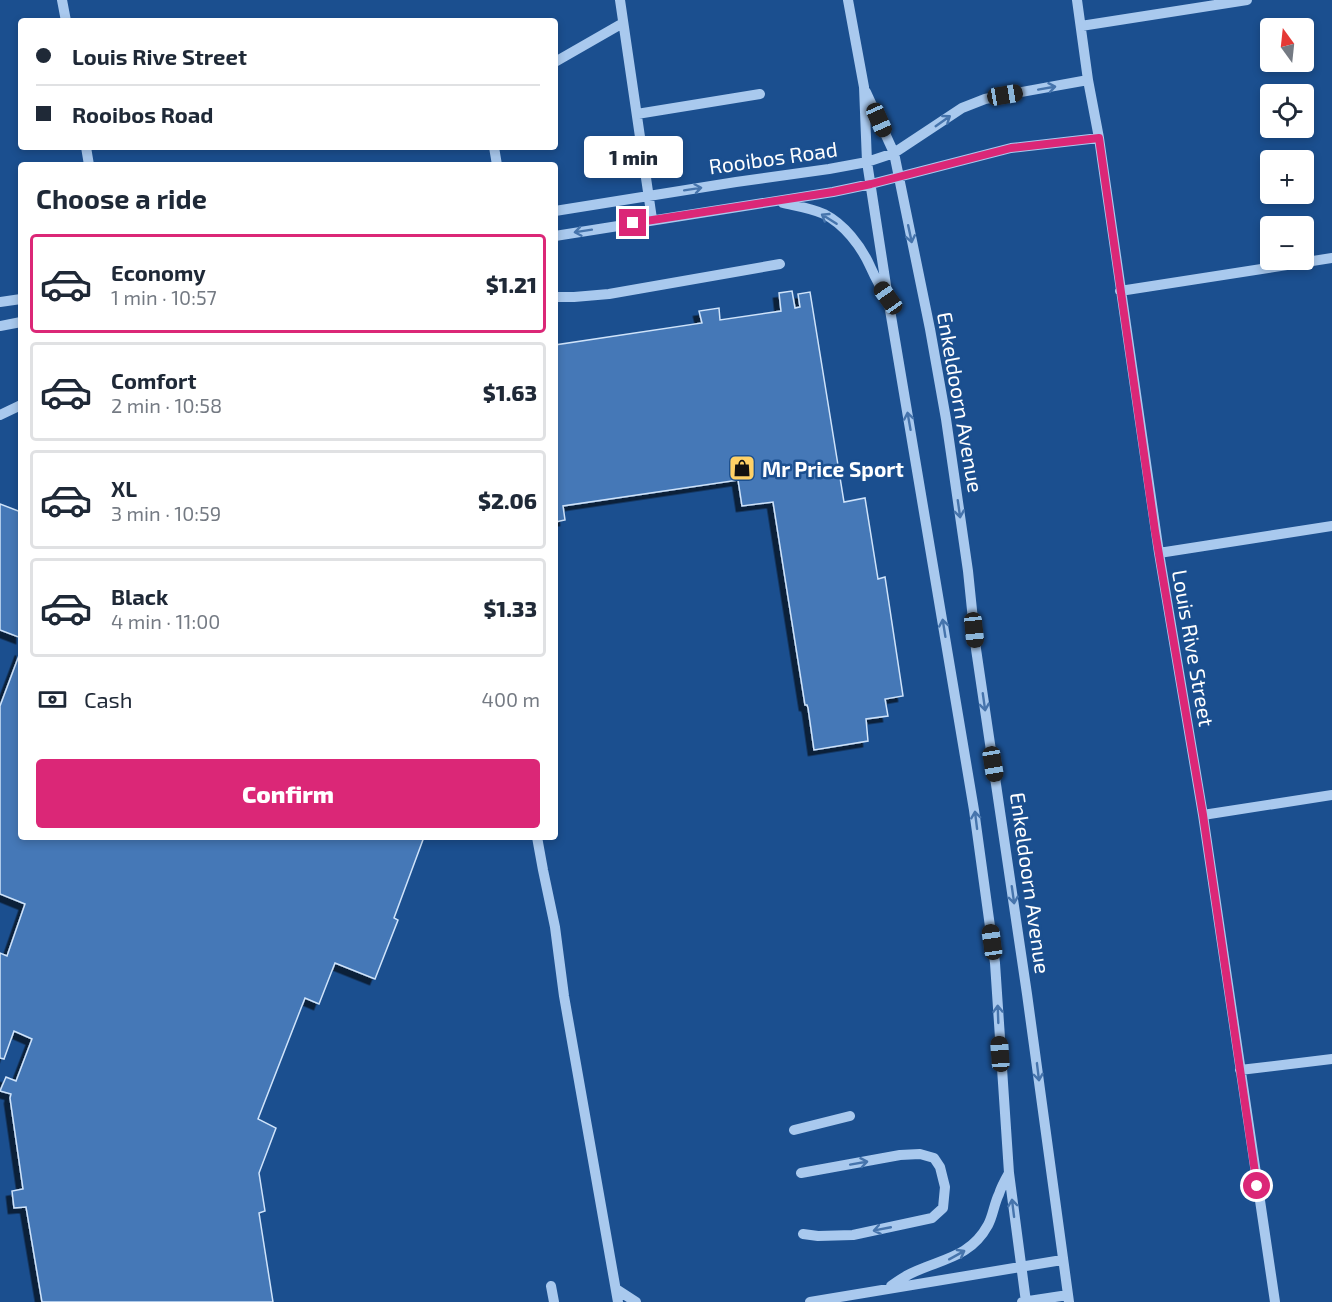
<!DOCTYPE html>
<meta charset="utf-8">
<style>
:root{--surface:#fff;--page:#f2f2f3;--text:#1f2937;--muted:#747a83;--line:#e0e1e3;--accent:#db2777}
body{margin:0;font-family:"Exo 2",sans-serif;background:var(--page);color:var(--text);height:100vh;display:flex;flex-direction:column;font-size:22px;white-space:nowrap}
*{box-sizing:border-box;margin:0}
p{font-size:20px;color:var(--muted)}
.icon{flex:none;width:33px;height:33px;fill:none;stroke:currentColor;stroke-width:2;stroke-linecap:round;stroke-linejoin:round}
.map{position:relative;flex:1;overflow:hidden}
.side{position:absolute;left:18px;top:162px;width:540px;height:678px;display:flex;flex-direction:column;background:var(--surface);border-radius:6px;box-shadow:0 3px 9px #0003}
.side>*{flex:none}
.top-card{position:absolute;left:18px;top:18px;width:540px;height:132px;border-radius:6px;box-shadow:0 3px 9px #0003;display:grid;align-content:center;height:132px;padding:0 18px;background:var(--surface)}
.needle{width:39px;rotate:345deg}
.buttons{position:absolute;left:1260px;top:18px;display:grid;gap:12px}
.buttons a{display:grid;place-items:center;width:54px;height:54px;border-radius:6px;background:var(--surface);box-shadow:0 3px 9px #0003;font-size:30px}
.end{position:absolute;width:27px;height:27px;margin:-14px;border:8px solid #db2777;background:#fff;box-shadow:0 0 0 3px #fff}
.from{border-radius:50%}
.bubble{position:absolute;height:42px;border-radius:6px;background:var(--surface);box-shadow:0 3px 9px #0003;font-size:20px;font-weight:800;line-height:42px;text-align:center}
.car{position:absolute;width:18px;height:36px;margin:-18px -9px;border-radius:8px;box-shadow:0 0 4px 2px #0007;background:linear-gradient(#222 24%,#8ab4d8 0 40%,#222 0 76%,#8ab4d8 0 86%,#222 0)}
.top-card b{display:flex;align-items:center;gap:21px;height:57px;font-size:22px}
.top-card b+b{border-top:2px solid var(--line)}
.top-card i{width:15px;height:15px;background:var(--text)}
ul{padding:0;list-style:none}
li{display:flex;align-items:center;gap:18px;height:99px;margin:0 12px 9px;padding:0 6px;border:3px solid var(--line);border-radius:6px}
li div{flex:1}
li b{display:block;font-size:22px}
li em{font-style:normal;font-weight:800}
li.on{border-color:var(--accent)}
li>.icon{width:54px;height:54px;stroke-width:1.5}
h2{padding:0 18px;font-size:27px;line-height:72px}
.pay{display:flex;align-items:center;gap:15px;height:66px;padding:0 18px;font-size:22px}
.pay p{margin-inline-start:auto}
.button{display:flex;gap:12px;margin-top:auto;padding:12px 18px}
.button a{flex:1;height:69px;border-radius:6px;background:var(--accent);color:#fff;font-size:24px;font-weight:800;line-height:69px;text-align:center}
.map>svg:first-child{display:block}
.building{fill:#4478b7;stroke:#cfe3fa;stroke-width:1.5;filter:url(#shadow)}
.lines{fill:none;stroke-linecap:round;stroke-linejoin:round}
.minor{stroke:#a9c9ee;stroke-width:10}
.oneway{stroke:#4674ac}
.route{stroke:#db2777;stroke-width:8}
.labels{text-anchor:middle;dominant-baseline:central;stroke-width:5;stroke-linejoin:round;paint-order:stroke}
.street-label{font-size:21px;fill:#fff;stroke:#1b4f8f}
.poi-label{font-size:21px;font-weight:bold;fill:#fff;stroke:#1b4f8f;text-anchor:start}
</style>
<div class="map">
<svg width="1332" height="1302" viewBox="0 0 1332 1302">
<defs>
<filter id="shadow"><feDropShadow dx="-5.5" dy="5.5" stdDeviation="0" flood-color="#0009"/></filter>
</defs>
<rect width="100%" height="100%" fill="#1b4f8f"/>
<!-- building -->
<path class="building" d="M792,291L795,308L800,307L798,294L810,292L844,502L865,498L878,579L885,577L903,696L885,699L888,716L866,719L868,741L814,750L808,708L807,705H805L773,502L742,506L738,480L563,506L565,520L555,522V345L702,323L699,311L719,308L720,320L781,311L779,293Z
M0,504L21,512V638L0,630Z
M21,650V837H424L394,918L398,920L375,979L335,963L319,1004L305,998L258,1119L276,1128L259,1173L265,1211L259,1213L273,1302H42L26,1207L14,1208L12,1191L23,1189L10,1098L11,1094L0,1091L6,1077L16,1081L32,1039L14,1031L4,1059L0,1058V953L7,956L25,904L0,894V706Z"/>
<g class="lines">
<!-- minor -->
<path class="minor" d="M62,0L66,21
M620,0L652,219
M848,0L864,87L867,162L888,298L974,810L995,963L1009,1173L1026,1302
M1077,0L1088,80L1099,138L1159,553L1203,815L1275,1302
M1081,26L1247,0
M555,62L623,23
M866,92L894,153L930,329L946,419L968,571L976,649L1027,994L1069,1302
M637,114L760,94
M86,147L89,165
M494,147L497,165
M783,203C796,206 811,208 824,214C844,224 861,246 870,266C875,277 879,286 886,295
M555,211L736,182L829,169L867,162L894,153L962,108L985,99L1005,95L1088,80
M555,236L833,192L871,184L1011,148L1099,138
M1120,291L1332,258
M555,297H574L609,294L780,264
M0,302L21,299
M0,326L21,322
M0,415L21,405
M1159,553L1332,526
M1203,815L1332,795
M537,837L543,870L555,927L564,996L618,1302
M1240,1070L1332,1059
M794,1130L850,1116
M801,1173L900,1155L920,1154L934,1158L940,1167L945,1187L943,1208L932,1218L853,1235L818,1236L803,1234
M551,1286L554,1302
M891,1286C896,1282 901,1279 906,1276C937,1259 969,1260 988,1225C993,1216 994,1204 999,1194C1001,1187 1005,1180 1009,1173
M616,1289L636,1302
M810,1302L1062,1260
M1022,1302L1068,1295"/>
</g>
<!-- one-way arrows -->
<defs><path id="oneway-shaft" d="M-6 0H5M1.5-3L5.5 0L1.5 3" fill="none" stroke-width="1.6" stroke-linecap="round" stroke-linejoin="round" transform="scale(1.5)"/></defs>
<g class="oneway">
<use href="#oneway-shaft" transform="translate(1047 88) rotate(-10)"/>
<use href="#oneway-shaft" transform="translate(943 121) rotate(-35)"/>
<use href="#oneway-shaft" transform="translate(693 189) rotate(-9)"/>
<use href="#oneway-shaft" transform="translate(829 219) rotate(-148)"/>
<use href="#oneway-shaft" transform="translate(583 231) rotate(171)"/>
<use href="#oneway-shaft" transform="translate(910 234) rotate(78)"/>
<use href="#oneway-shaft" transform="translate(909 421) rotate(-100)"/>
<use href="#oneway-shaft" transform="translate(959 509) rotate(82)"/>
<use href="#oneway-shaft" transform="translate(944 628) rotate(-99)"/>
<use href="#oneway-shaft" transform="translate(984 702) rotate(82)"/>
<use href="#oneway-shaft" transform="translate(976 820) rotate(-97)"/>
<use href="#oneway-shaft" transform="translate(1013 895) rotate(82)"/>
<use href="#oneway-shaft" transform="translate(998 1014) rotate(-92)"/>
<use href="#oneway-shaft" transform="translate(1038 1072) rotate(83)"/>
<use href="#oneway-shaft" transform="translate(859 1163) rotate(-10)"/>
<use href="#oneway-shaft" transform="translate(1013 1208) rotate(-97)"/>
<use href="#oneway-shaft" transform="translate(882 1229) rotate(169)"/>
<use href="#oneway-shaft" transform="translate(957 1255) rotate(-29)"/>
</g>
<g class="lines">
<!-- route -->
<path class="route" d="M633,223L833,192L871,184L1011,148L1099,138L1155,531L1203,815L1257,1186"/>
</g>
<!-- icons -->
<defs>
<symbol id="shop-square" viewBox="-11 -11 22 22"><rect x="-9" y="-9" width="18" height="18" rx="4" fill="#ffd166" stroke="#1b4f8f"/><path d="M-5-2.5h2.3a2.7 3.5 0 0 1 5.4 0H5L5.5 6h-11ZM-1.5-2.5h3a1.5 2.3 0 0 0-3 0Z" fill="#111"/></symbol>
</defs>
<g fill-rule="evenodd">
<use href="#shop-square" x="727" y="453" width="30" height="30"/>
</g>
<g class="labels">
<!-- street labels -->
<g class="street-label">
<text transform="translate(773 157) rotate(-8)">Rooibos Road</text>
<text transform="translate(961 402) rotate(80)">Enkeldoorn Avenue</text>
<text transform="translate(1194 648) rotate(80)">Louis Rive Street</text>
<text transform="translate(1031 883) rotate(82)">Enkeldoorn Avenue</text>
</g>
<!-- poi labels -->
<g class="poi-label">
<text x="762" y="468">Mr Price Sport</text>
</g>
</g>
</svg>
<div class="buttons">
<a><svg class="needle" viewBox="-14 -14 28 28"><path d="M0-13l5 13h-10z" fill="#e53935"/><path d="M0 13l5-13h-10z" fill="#747a83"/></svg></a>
<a><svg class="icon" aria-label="locate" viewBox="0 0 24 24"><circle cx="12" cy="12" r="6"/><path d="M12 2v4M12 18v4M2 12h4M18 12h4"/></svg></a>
<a>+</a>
<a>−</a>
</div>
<i class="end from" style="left:1257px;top:1186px"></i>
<i class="end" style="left:633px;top:223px"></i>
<div class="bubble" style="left:584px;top:136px;width:99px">1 min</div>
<i class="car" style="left:1005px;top:95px;rotate:80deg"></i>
<i class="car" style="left:879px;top:120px;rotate:156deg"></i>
<i class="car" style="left:888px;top:298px;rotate:325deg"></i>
<i class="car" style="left:974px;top:630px;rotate:174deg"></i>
<i class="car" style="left:993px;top:764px;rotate:171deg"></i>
<i class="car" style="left:992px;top:942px;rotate:352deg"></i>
<i class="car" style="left:1000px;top:1054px;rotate:356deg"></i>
<div class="top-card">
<b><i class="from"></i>Louis Rive Street</b>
<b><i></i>Rooibos Road</b>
</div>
<section class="side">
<h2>Choose a ride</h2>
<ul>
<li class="on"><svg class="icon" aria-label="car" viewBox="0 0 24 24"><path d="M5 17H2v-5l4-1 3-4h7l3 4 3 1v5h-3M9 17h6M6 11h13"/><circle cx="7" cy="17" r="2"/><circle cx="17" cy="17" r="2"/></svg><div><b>Economy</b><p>1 min · 10:57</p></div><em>$1.21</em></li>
<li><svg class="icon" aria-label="car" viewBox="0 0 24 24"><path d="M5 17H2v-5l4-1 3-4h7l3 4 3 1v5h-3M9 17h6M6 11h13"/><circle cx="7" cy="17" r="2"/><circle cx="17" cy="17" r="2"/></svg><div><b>Comfort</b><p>2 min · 10:58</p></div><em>$1.63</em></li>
<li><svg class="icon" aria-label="car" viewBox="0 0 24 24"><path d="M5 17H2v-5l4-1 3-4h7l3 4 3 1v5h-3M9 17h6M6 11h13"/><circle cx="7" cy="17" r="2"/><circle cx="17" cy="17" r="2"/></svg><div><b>XL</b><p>3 min · 10:59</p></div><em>$2.06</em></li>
<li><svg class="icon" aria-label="car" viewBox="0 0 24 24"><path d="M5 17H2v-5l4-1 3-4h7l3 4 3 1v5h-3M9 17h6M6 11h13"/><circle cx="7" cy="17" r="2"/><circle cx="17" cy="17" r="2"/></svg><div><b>Black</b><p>4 min · 11:00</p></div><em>$1.33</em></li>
</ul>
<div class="pay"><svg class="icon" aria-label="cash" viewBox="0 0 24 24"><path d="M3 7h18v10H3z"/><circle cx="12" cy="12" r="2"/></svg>Cash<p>400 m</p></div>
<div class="button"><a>Confirm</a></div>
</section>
</div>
